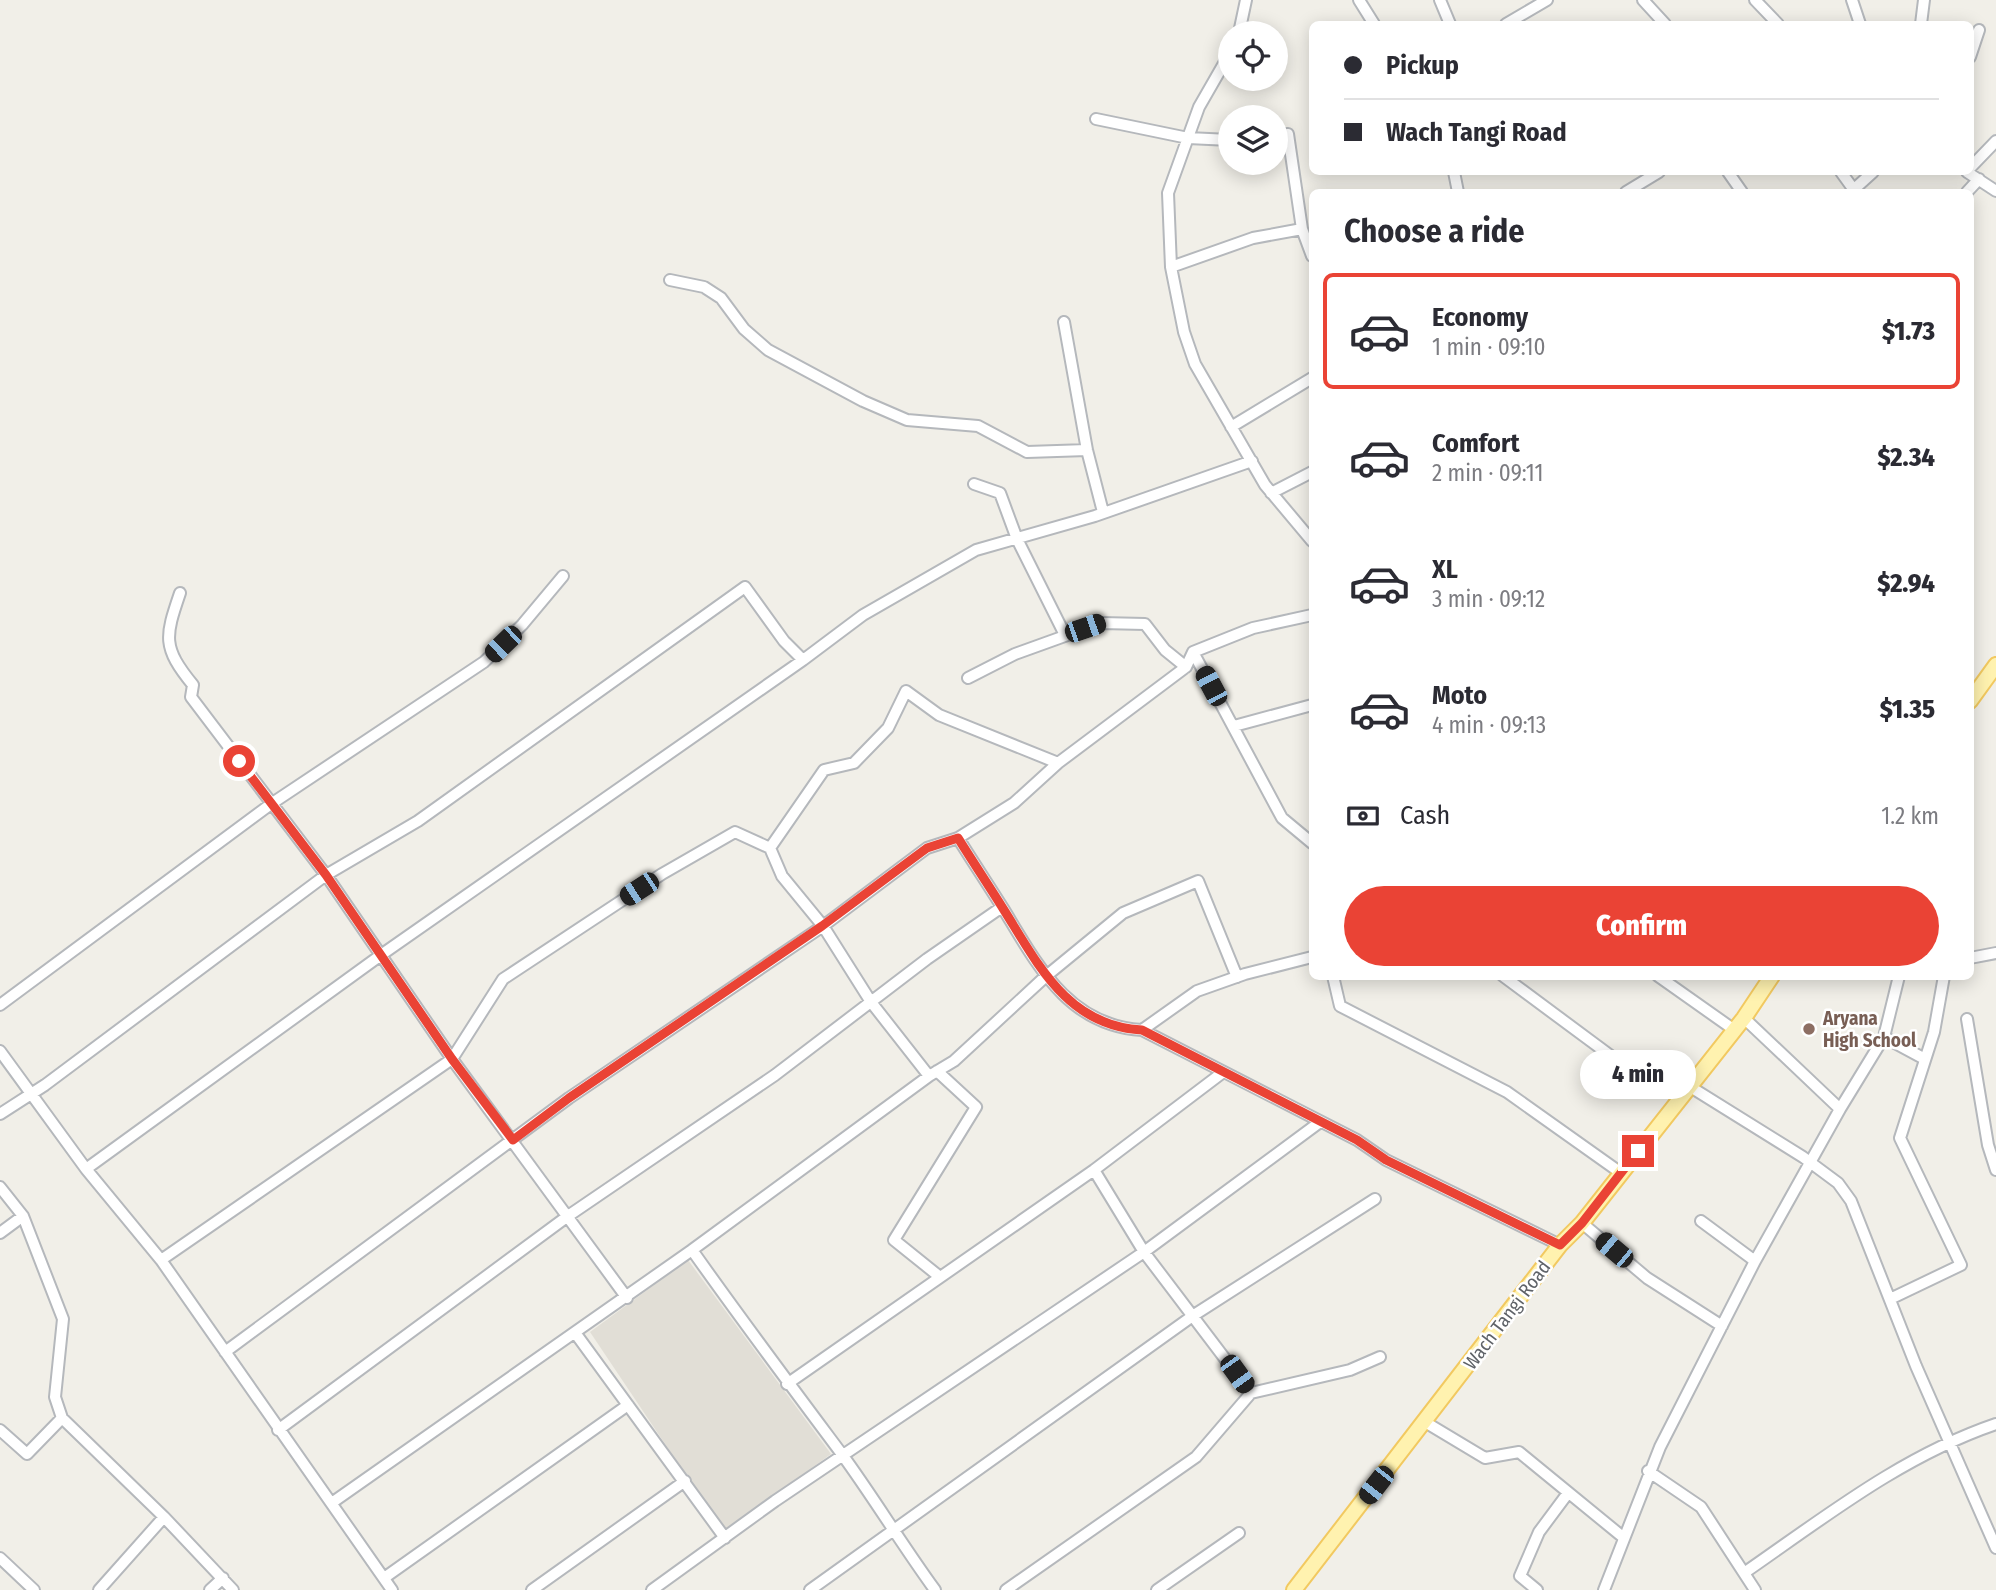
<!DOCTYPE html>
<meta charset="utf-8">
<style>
:root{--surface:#fff;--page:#f7f7f7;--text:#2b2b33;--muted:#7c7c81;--line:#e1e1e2;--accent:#ea4335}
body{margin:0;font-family:"Fira Sans Condensed",sans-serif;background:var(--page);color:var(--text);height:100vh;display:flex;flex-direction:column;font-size:26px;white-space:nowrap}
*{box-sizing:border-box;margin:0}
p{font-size:23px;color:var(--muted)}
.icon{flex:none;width:38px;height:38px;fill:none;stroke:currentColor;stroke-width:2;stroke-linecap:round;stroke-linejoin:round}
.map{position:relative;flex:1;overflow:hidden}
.panel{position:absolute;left:1309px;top:189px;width:665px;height:791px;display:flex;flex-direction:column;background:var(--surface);border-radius:10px;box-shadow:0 4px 18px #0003}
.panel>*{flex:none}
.hud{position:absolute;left:1309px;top:21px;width:665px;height:154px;border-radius:10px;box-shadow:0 4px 18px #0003;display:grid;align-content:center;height:154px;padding:0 35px;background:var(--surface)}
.fabs{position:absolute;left:1218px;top:21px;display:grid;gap:14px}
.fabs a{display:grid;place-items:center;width:70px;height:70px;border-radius:50%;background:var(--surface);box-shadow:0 4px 18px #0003;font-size:35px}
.end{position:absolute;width:32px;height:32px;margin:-16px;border:9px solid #ea4335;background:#fff;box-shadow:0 0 0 4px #fff}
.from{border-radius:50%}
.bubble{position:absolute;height:49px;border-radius:24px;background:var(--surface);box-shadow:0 4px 18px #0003;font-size:23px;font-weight:800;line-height:49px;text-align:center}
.car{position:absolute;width:21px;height:42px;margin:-21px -10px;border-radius:9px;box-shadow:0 0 5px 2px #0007;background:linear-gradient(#222 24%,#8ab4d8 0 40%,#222 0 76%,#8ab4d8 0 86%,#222 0)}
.hud b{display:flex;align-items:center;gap:24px;height:66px;font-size:26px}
.hud b+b{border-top:2px solid var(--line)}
.hud i{width:18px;height:18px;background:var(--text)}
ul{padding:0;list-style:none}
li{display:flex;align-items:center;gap:21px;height:116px;margin:0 14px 10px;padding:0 21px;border:4px solid transparent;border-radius:10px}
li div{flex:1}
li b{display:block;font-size:26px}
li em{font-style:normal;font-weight:800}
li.selected{border-color:var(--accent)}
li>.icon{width:63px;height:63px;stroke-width:1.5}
h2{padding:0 35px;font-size:32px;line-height:84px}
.pay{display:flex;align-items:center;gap:18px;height:77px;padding:0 35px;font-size:26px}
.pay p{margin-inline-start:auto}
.action{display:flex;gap:14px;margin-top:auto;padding:14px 35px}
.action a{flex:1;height:80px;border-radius:42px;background:var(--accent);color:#fff;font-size:28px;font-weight:800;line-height:80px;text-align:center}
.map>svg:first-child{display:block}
.education{fill:#e1ded6}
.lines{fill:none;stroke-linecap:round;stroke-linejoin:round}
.minor-casing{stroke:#b5b8bc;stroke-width:14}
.major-casing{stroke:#f2c960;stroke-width:18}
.minor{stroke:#fff;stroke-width:10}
.major{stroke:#fff2af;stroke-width:14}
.route{stroke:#ea4335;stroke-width:9}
.education-dot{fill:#8d6e63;stroke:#fff;stroke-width:2.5}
.labels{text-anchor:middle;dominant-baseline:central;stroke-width:5;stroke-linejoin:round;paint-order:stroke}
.education-label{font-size:19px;font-weight:bold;fill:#785e54;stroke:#fff;text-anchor:start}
.street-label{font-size:19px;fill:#5f6368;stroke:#fff}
</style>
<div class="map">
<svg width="1996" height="1590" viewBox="0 0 1996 1590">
<rect width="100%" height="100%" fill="#f1efe8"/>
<!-- education -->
<path class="education" d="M688,1260L831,1454L724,1532L590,1332Z"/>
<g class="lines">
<defs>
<path id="minor" d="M1359,0L1374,24
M1440,0L1450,24
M1643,0L1665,24
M1755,0L1778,24
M1852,0L1860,24
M1506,24L1547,0
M1921,24L1924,0
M1239,33L1246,0
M1230,53L1199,107L1168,193L1171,267L1184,332L1195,364L1265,485L1312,541
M1970,57L1979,30
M1096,119L1188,138L1230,140
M1276,135L1288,134L1302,229L1312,256
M1970,168L1996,141
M1454,172L1458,192
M1728,172L1742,192
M1841,172L1854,190
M1967,172L1996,191
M1626,192L1659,172
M1851,192L1873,172
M1967,192L1979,179
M1171,267L1253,238L1302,229
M670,280L704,287L721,298L744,329L768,350L863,401L907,420L978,426L1027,452L1087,450
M1064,322L1087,450L1103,512
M1231,427L1312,378
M974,484L1000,493L1017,539L1065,635
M1271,493L1312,472
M180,593C165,637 162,647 193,685L191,697L326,875L452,1059L627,1298
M1193,652L1282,818L1312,843
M968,678L1015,654L1101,623L1145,624L1165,650L1186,667
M1234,726L1312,705
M958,838C973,862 989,886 1004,910C1038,966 1069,1026 1142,1030L1357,1140L1386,1160L1560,1245
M770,848L824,770L854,763L888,728L906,691L939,715L1058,763
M1970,958L1996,953
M1333,976L1340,1006L1507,1092L1621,1173
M1503,976L1615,1059L1659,1083L1689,1086L1803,1157L1838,1183L1851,1201L1916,1366L1996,1548
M1658,976L1733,1029
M0,1005L271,804L484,662L522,625L563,576
M1744,1018L1840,1109
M1967,1019L1988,1145L1996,1170
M1142,1030L1197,991L1245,974L1312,957
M1884,1037L1923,1058
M0,1051L86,1169L161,1260L392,1590
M937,1071L976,1107L894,1240L940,1277
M0,1114L45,1085L326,875L418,821L745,587L784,641L803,660
M86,1169L381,955L803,660L863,615L976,550L1095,516L1252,461
M1094,1170L1144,1252L1251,1393
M0,1187L23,1216L63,1319L55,1397L62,1418L164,1517L233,1590
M1701,1221L1755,1261
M1582,1223L1647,1278L1722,1326
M0,1233L23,1216
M692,1250L929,1076L954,1061L1045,977L1123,913L1198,881L1237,977
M161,1260L452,1059L503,979L662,874L735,832L770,848L782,876L823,926L871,1002L929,1076
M1890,1299L1961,1265L1900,1138L1934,1032L1944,976
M576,1334L725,1538
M225,1352L569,1098L823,926L927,848L958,838L1014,803L1058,763L1186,667L1193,652L1253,628L1312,615
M787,1384L1094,1170L1222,1073
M1425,1422L1485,1458L1519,1452L1624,1538
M0,1430L27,1454L62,1418
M278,1430L568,1216L775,1075L927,959L1002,907
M1648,1471L1701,1507L1755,1590
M333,1502L692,1250C740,1318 791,1386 841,1453C874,1498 902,1545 935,1590
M0,1558L34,1590
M1744,1573C1825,1517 1902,1456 1996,1424
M384,1578L628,1405
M99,1590L164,1517
M210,1590L223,1578
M532,1590L685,1481
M652,1590L775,1501L1144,1252L1320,1122
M810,1590L1194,1315L1375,1199
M1006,1590L1196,1457L1251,1393L1350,1370L1380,1357
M1157,1590L1239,1533
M1537,1590L1520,1576L1539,1532L1568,1493
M1604,1590L1660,1447L1755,1261L1840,1109L1884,1037L1899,976"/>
<path id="major" d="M1970,701L1996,665
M1294,1590L1560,1245L1582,1223L1744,1018L1772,976"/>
</defs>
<!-- minor casing -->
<use href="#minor" class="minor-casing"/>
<!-- major casing -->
<use href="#major" class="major-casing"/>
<!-- minor -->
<use href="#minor" class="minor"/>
<!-- major -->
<use href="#major" class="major"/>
</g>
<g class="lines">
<!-- route -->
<path class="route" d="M239,761L326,875L452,1059L513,1140L569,1098L822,926L927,848L958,838C973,862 989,886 1004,910C1039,966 1068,1026 1142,1030L1357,1140L1386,1160L1560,1245L1582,1223L1638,1151"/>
</g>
<!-- markers -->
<circle class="education-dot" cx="1809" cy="1029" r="7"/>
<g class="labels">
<!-- education labels -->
<g class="education-label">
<text x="1823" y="1018">Aryana<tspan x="1823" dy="22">High School</tspan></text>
</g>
<!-- street labels -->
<g class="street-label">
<text transform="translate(1507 1315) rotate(-53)">Wach Tangi Road</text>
</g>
</g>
</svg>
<div class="fabs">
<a><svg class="icon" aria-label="locate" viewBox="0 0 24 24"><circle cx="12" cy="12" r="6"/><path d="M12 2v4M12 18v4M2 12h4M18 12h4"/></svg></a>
<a><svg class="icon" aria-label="layers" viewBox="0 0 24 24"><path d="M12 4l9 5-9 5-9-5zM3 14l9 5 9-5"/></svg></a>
</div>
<i class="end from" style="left:239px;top:761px"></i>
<i class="end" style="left:1638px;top:1151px"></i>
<div class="bubble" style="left:1580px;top:1050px;width:116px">4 min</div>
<i class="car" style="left:1085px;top:628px;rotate:71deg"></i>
<i class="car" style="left:503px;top:644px;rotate:226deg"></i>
<i class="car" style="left:1211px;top:686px;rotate:332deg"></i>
<i class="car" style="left:639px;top:889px;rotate:237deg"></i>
<i class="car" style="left:1614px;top:1250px;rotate:310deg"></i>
<i class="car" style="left:1237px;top:1374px;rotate:144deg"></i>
<i class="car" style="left:1376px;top:1485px;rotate:218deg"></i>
<div class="hud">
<b><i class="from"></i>Pickup</b>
<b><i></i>Wach Tangi Road</b>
</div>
<section class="panel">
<h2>Choose a ride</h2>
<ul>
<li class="selected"><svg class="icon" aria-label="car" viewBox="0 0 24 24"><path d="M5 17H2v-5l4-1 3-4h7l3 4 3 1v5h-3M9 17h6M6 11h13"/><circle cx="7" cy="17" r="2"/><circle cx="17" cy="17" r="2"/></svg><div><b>Economy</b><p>1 min · 09:10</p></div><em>$1.73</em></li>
<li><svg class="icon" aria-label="car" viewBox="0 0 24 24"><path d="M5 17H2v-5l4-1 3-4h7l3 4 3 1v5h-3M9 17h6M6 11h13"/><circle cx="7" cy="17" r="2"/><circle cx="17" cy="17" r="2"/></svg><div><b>Comfort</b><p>2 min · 09:11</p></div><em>$2.34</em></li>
<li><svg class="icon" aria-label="car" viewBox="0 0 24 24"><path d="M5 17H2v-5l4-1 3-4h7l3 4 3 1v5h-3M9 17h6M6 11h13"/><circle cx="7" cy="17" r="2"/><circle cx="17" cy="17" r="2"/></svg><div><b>XL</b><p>3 min · 09:12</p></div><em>$2.94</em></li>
<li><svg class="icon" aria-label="car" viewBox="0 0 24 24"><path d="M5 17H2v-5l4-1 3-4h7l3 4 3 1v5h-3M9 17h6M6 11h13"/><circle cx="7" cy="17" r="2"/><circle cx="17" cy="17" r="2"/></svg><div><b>Moto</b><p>4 min · 09:13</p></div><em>$1.35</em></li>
</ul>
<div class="pay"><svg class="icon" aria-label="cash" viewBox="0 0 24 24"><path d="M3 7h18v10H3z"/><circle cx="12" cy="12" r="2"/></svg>Cash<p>1.2 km</p></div>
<div class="action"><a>Confirm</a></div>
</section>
</div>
